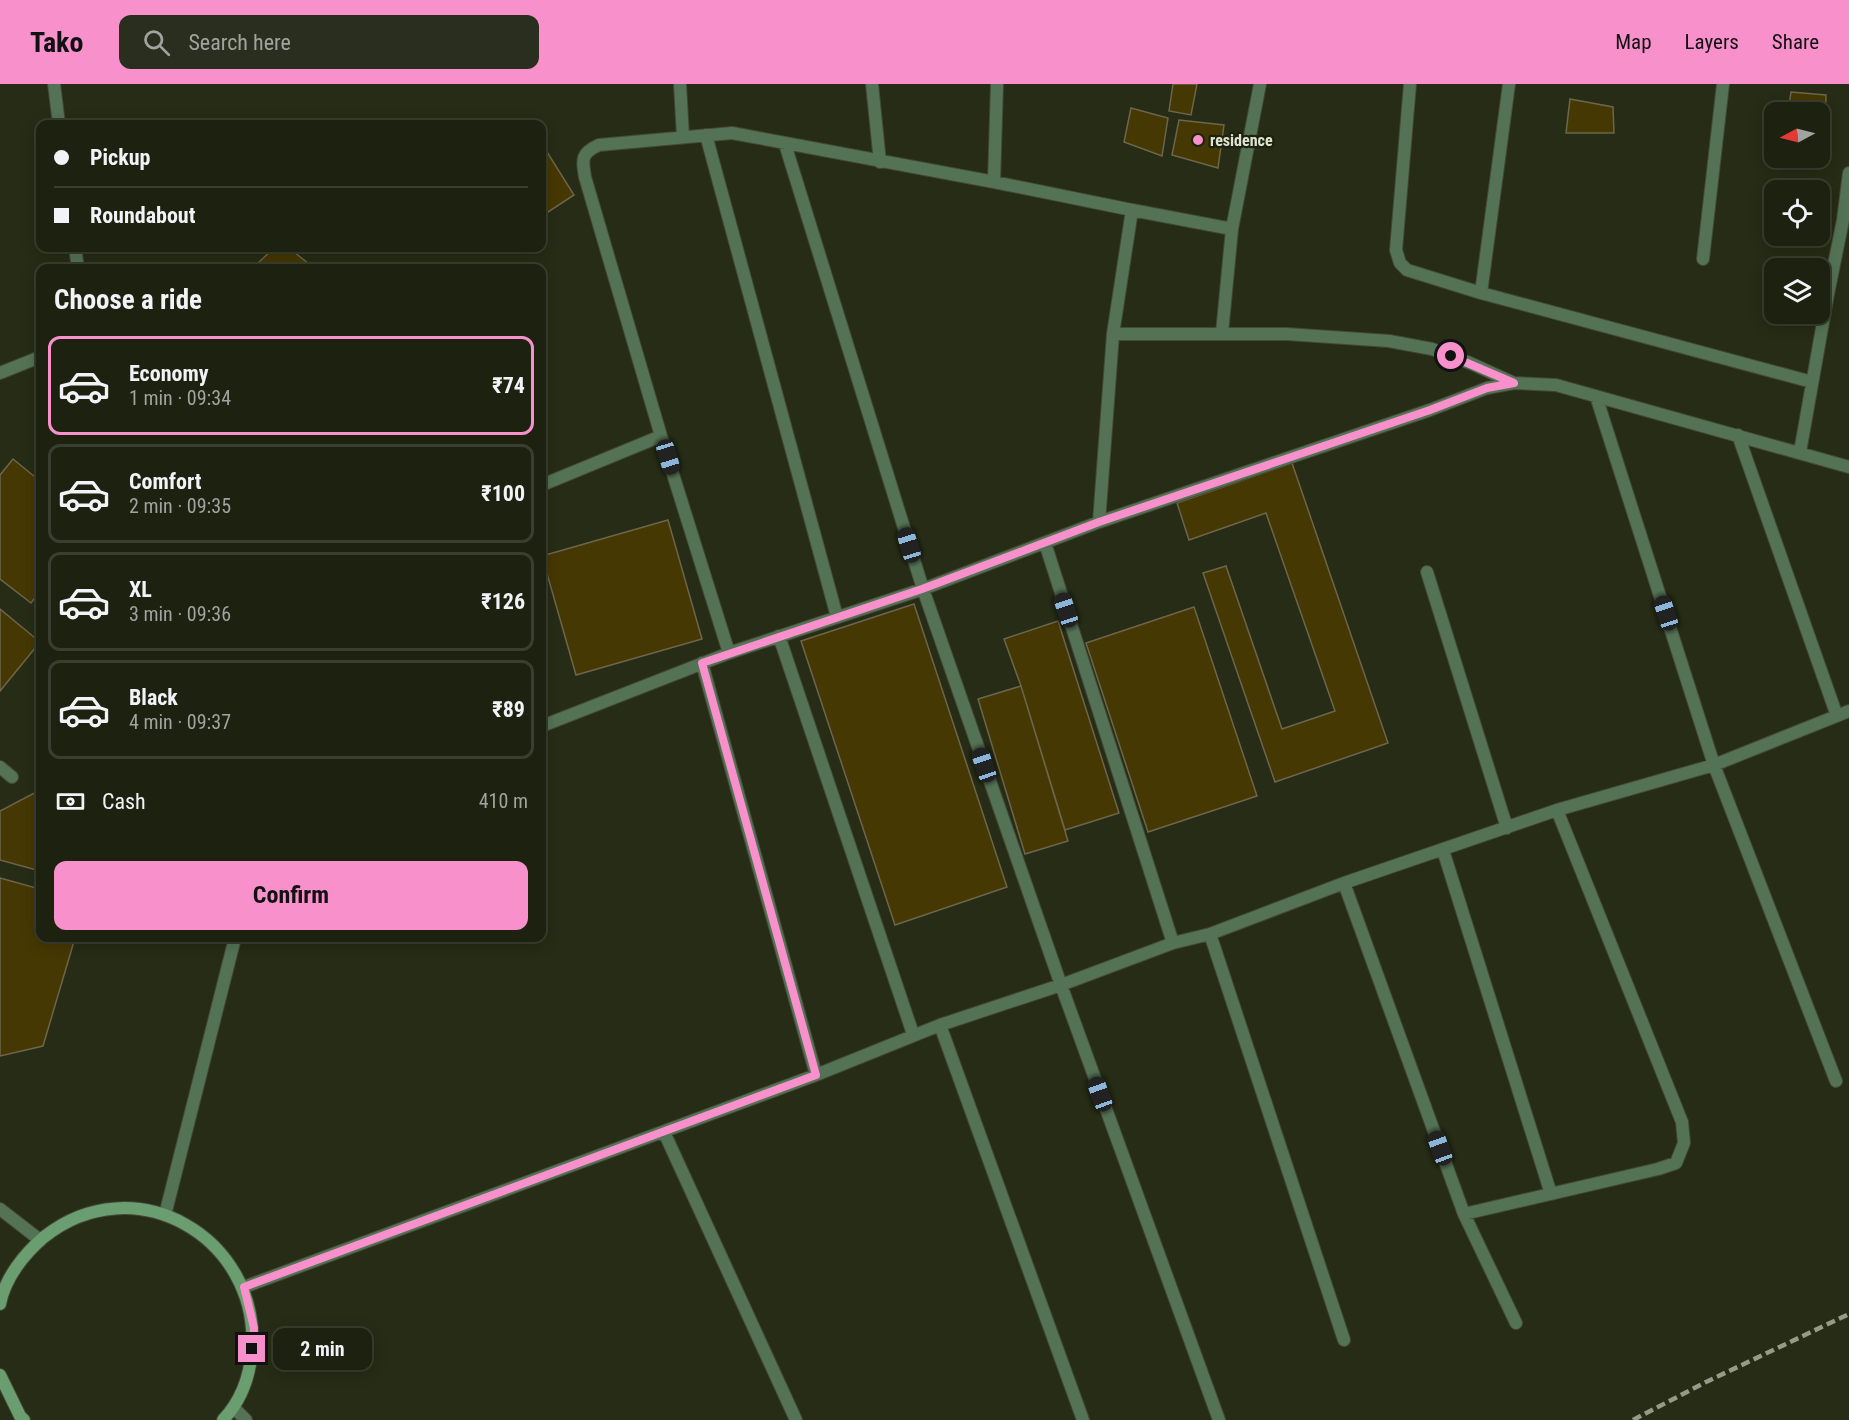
<!DOCTYPE html>
<meta charset="utf-8">
<style>
:root{--surface:#1c2110;--page:#292e1e;--text:#f1f3f6;--muted:#a0a39f;--line:#3a3e30;--accent:#f890cc}
body{margin:0;font-family:"Roboto Condensed",sans-serif;background:var(--page);color:var(--text);height:100vh;display:flex;flex-direction:column;font-size:22px;white-space:nowrap}
*{box-sizing:border-box;margin:0}
p{font-size:20px;color:var(--muted)}
.icon{flex:none;width:33px;height:33px;fill:none;stroke:currentColor;stroke-width:2;stroke-linecap:round;stroke-linejoin:round}
.map{position:relative;flex:1;overflow:hidden}
.details{position:absolute;left:36px;top:180px;width:510px;height:678px;display:flex;flex-direction:column;background:var(--surface);border-radius:12px;box-shadow:0 3px 15px #0003,0 0 0 2px var(--line)}
.details>*{flex:none}
.top-card{position:absolute;left:36px;top:36px;width:510px;height:132px;border-radius:12px;box-shadow:0 3px 15px #0003,0 0 0 2px var(--line);display:grid;align-content:center;height:132px;padding:0 18px;background:var(--surface)}
.needle{width:39px;rotate:263deg}
.controls{position:absolute;left:1764px;top:18px;display:grid;gap:12px}
.controls a{display:grid;place-items:center;width:66px;height:66px;border-radius:12px;background:var(--surface);box-shadow:0 3px 15px #0003,0 0 0 2px var(--line);font-size:30px}
.end{position:absolute;width:27px;height:27px;margin:-14px;border:8px solid #f890cc;background:#111;box-shadow:0 0 0 3px #111}
.from{border-radius:50%}
.bubble{position:absolute;height:42px;border-radius:12px;background:var(--surface);box-shadow:0 3px 15px #0003,0 0 0 2px var(--line);font-size:20px;font-weight:700;line-height:42px;text-align:center}
.car{position:absolute;width:18px;height:36px;margin:-18px -9px;border-radius:8px;box-shadow:0 0 4px 2px #0007;background:linear-gradient(#222 24%,#8ab4d8 0 40%,#222 0 76%,#8ab4d8 0 86%,#222 0)}
.top-card b{display:flex;align-items:center;gap:21px;height:57px;font-size:22px}
.top-card b+b{border-top:2px solid var(--line)}
.top-card i{width:15px;height:15px;background:var(--text)}
ul{padding:0;list-style:none}
li{display:flex;align-items:center;gap:18px;height:99px;margin:0 12px 9px;padding:0 6px;border:3px solid var(--line);border-radius:12px}
li div{flex:1}
li b{display:block;font-size:22px}
li em{font-style:normal;font-weight:700}
li.active{border-color:var(--accent)}
li>.icon{width:54px;height:54px;stroke-width:1.5}
h2{padding:0 18px;font-size:27px;line-height:72px}
.pay{display:flex;align-items:center;gap:15px;height:66px;padding:0 18px;font-size:22px}
.pay p{margin-inline-start:auto}
.action{display:flex;gap:12px;margin-top:auto;padding:12px 18px}
.action a{flex:1;height:69px;border-radius:12px;background:var(--accent);color:#111;font-size:24px;font-weight:700;line-height:69px;text-align:center}
header{display:flex;align-items:center;gap:36px;box-sizing:border-box;height:84px;padding:0 30px;background:var(--accent);color:#111}
header strong{font-size:28px}
nav{display:flex;gap:33px;margin-inline-start:auto;font-size:21px}
.search{width:420px;height:54px;background:var(--page);display:flex;align-items:center;gap:15px;box-sizing:border-box;padding:0 21px;border-radius:12px;color:var(--muted);font-size:22px}
.map>svg:first-child{display:block}
.building{fill:#463803;stroke:#6d654c;stroke-width:1.5}
.lines{fill:none;stroke-linecap:round;stroke-linejoin:round}
.street-casing{stroke:#444934;stroke-width:14}
.secondary-casing{stroke:#444934;stroke-width:14}
.street{stroke:#547356;stroke-width:12}
.secondary{stroke:#6a9d6f;stroke-width:12}
.rail{stroke:#969a89;stroke-width:4.5;stroke-dasharray:9 4.5;stroke-linecap:butt}
.route{stroke:#f890cc;stroke-width:8}
.poi-dot{fill:#f890cc;stroke:#1d220c;stroke-width:2}
.labels{text-anchor:middle;dominant-baseline:central;stroke-width:4.5;stroke-linejoin:round;paint-order:stroke}
.poi-label{font-size:16px;font-weight:bold;fill:#dfe3d5;stroke:#1d220c;text-anchor:start}
</style>
<header>
<strong>Tako</strong>
<div class="search"><svg class="icon" aria-label="search" viewBox="0 0 24 24"><circle cx="10" cy="10" r="6"/><path d="M15 15l6 6"/></svg>Search here</div>
<nav><a>Map</a><a>Layers</a><a>Share</a></nav>
</header>
<div class="map">
<svg width="1849" height="1336" viewBox="0 0 1849 1336">
<rect width="100%" height="100%" fill="#262c15"/>
<!-- building -->
<path class="building" d="M1173,0H1197L1191,31L1169,27Z
M1791,8L1826,11L1825,58L1820,57V28H1788Z
M1570,15L1613,23L1614,49H1566Z
M1131,24L1168,34L1162,72L1124,58Z
M1179,36L1224,41L1218,84L1172,71Z
M542,60L574,111L542,132Z
M274,164H289L314,184H255L258,179Z
M13,375L40,397V507L31,519L0,495V391Z
M1292,379L1388,659L1275,698L1203,489L1226,482L1282,645L1335,627L1266,429L1189,456L1177,419Z
M668,436L702,555L576,591L542,472Z
M914,520L1007,803L895,841L801,557Z
M1194,523L1257,712L1148,748L1086,559Z
M0,525L40,558L0,607Z
M1058,537L1119,729L1065,746L1021,602L1004,555Z
M1021,602L1068,757L1025,770L978,615Z
M40,706V787L0,776V727Z
M0,794L40,805V854H75L43,962L0,972Z"/>
<g class="lines">
<defs>
<path id="street" d="M54,0L59,40
M680,0L683,53
M872,0L880,78
M1410,0L1396,166L1400,179L1407,186L1481,209L1812,298
M706,51L837,533
M785,60L923,505L1061,901L1219,1336
M994,98L997,0
M1132,126L1232,145
M75,164L78,184
M1703,175L1723,0
M1481,209L1509,0
M1222,249L1232,145L1260,0
M1113,250H1287L1389,257L1432,265L1470,279L1514,299
M0,289L40,273
M1596,312L1714,681L1836,997
M1738,351L1837,632
M1800,368L1828,210L1843,136L1849,89
M542,401L661,352
M1045,459L1173,859
M1427,488L1507,744
M779,552L913,950
M729,569L661,352L585,93C582,75 581,69 599,61L732,49L994,98L1132,126L1113,250L1099,438
M702,579L816,991
M542,642L729,569L923,505L1099,438L1430,326L1487,304L1514,299L1556,301L1849,383
M0,683L12,693
M1443,766L1551,1110
M1344,799L1464,1130L1516,1239
M1210,850L1344,1256
M940,941L1083,1336
M664,1048L796,1336
M0,1125L40,1156
M1464,1130L1658,1085L1676,1079L1684,1059L1682,1038L1557,726
M165,1131L235,854
M244,1203L816,991L940,941L1061,901L1173,859L1210,850L1344,799L1557,726L1714,681L1849,627
M234,1324L246,1336"/>
<path id="secondary" d="M0,1220C5,1194 24,1170 44,1153C134,1081 260,1153 252,1266C250,1291 241,1317 223,1336
M0,1291L20,1332L24,1336"/>
</defs>
<!-- street casing -->
<use href="#street" class="street-casing"/>
<!-- secondary casing -->
<use href="#secondary" class="secondary-casing"/>
<!-- street -->
<use href="#street" class="street"/>
<!-- secondary -->
<use href="#secondary" class="secondary"/>
<!-- rail -->
<path class="rail" d="M1633,1336L1706,1298L1849,1230"/>
</g>
<g class="lines">
<!-- route -->
<path class="route" d="M252,1265L254,1244L244,1203L816,991L702,579L922,505L1099,438L1430,326L1487,304L1514,299L1451,272"/>
</g>
<!-- markers -->
<circle class="poi-dot" cx="1198" cy="56" r="6"/>
<g class="labels">
<!-- poi labels -->
<g class="poi-label">
<text x="1210" y="56">residence</text>
</g>
</g>
</svg>
<div class="controls">
<a><svg class="needle" viewBox="-14 -14 28 28"><path d="M0-13l5 13h-10z" fill="#e53935"/><path d="M0 13l5-13h-10z" fill="#a0a39f"/></svg></a>
<a><svg class="icon" aria-label="locate" viewBox="0 0 24 24"><circle cx="12" cy="12" r="6"/><path d="M12 2v4M12 18v4M2 12h4M18 12h4"/></svg></a>
<a><svg class="icon" aria-label="layers" viewBox="0 0 24 24"><path d="M12 4l9 5-9 5-9-5zM3 14l9 5 9-5"/></svg></a>
</div>
<i class="end from" style="left:1451px;top:272px"></i>
<i class="end" style="left:252px;top:1265px"></i>
<div class="bubble" style="left:273px;top:1244px;width:99px">2 min</div>
<i class="car" style="left:668px;top:373px;rotate:163deg"></i>
<i class="car" style="left:909px;top:461px;rotate:343deg"></i>
<i class="car" style="left:1066px;top:526px;rotate:342deg"></i>
<i class="car" style="left:1666px;top:529px;rotate:342deg"></i>
<i class="car" style="left:984px;top:681px;rotate:341deg"></i>
<i class="car" style="left:1100px;top:1010px;rotate:340deg"></i>
<i class="car" style="left:1440px;top:1064px;rotate:340deg"></i>
<div class="top-card">
<b><i class="from"></i>Pickup</b>
<b><i></i>Roundabout</b>
</div>
<section class="details">
<h2>Choose a ride</h2>
<ul>
<li class="active"><svg class="icon" aria-label="car" viewBox="0 0 24 24"><path d="M5 17H2v-5l4-1 3-4h7l3 4 3 1v5h-3M9 17h6M6 11h13"/><circle cx="7" cy="17" r="2"/><circle cx="17" cy="17" r="2"/></svg><div><b>Economy</b><p>1 min · 09:34</p></div><em>₹74</em></li>
<li><svg class="icon" aria-label="car" viewBox="0 0 24 24"><path d="M5 17H2v-5l4-1 3-4h7l3 4 3 1v5h-3M9 17h6M6 11h13"/><circle cx="7" cy="17" r="2"/><circle cx="17" cy="17" r="2"/></svg><div><b>Comfort</b><p>2 min · 09:35</p></div><em>₹100</em></li>
<li><svg class="icon" aria-label="car" viewBox="0 0 24 24"><path d="M5 17H2v-5l4-1 3-4h7l3 4 3 1v5h-3M9 17h6M6 11h13"/><circle cx="7" cy="17" r="2"/><circle cx="17" cy="17" r="2"/></svg><div><b>XL</b><p>3 min · 09:36</p></div><em>₹126</em></li>
<li><svg class="icon" aria-label="car" viewBox="0 0 24 24"><path d="M5 17H2v-5l4-1 3-4h7l3 4 3 1v5h-3M9 17h6M6 11h13"/><circle cx="7" cy="17" r="2"/><circle cx="17" cy="17" r="2"/></svg><div><b>Black</b><p>4 min · 09:37</p></div><em>₹89</em></li>
</ul>
<div class="pay"><svg class="icon" aria-label="cash" viewBox="0 0 24 24"><path d="M3 7h18v10H3z"/><circle cx="12" cy="12" r="2"/></svg>Cash<p>410 m</p></div>
<div class="action"><a>Confirm</a></div>
</section>
</div>
